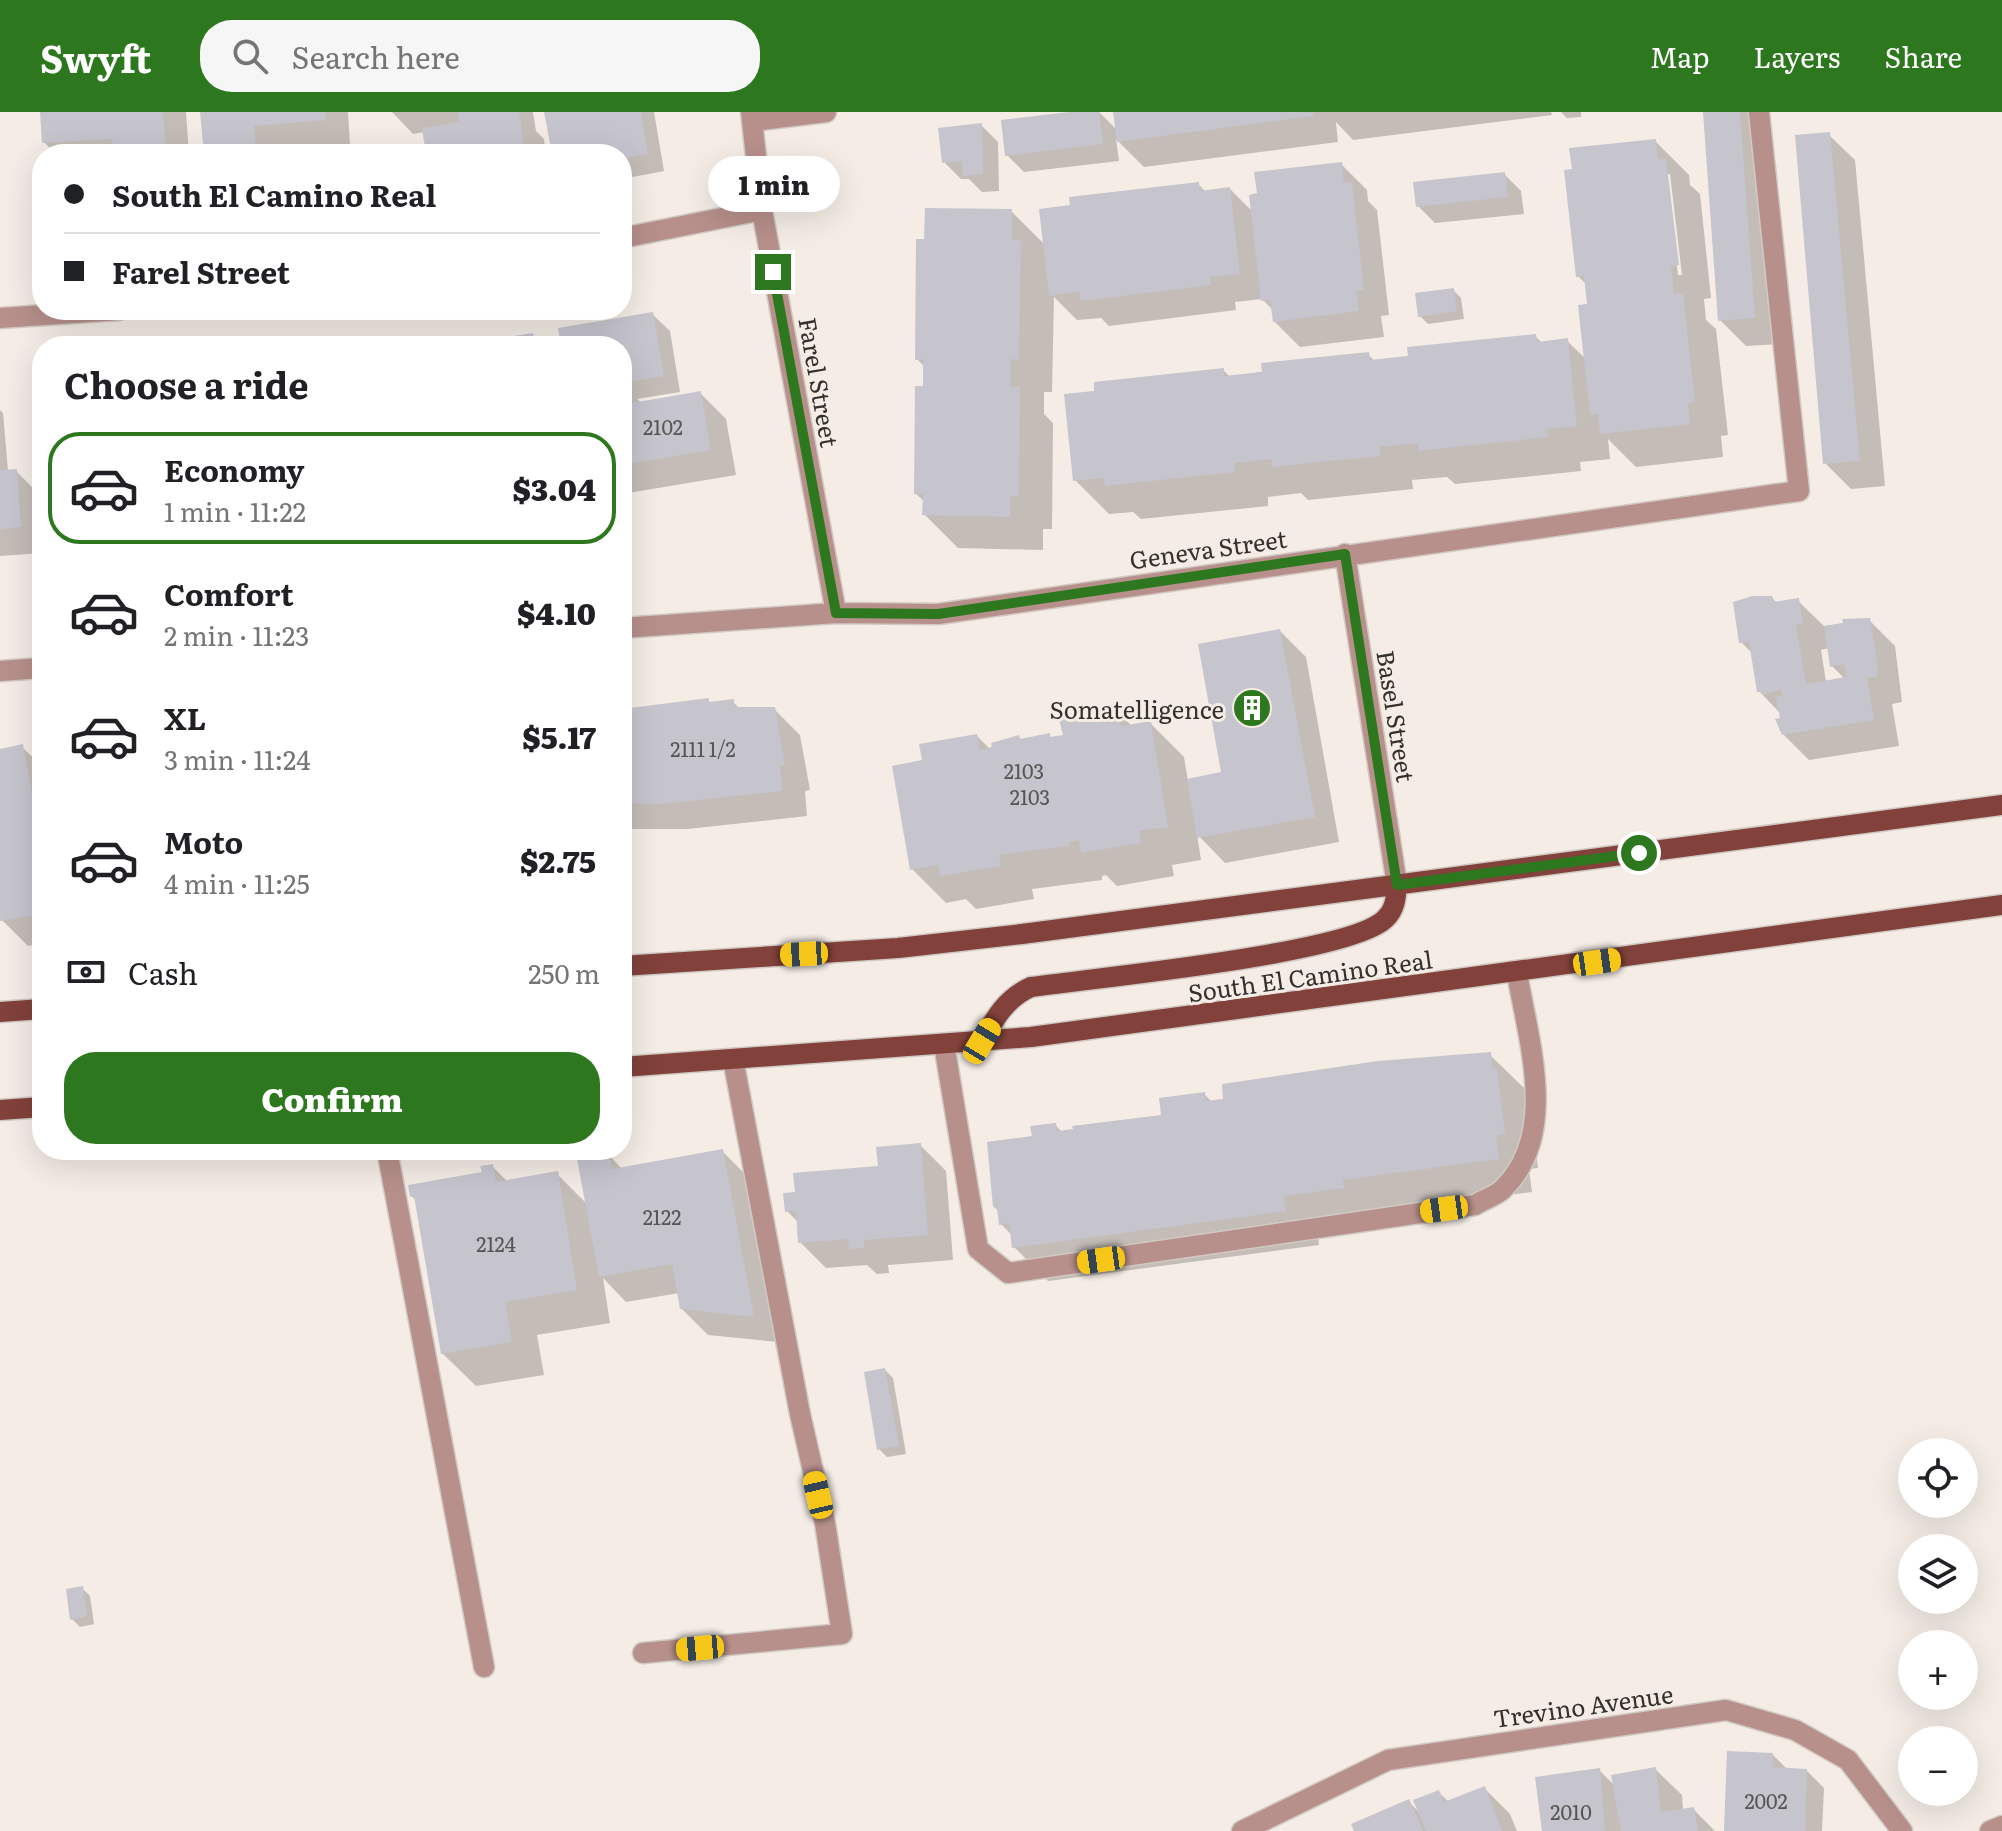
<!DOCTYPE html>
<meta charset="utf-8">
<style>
:root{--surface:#fff;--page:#f6f6f6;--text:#202124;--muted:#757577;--line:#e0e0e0;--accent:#2d781e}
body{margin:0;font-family:Literata,serif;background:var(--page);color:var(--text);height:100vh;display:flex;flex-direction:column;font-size:30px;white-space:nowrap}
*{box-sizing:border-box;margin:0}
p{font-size:26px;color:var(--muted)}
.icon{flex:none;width:44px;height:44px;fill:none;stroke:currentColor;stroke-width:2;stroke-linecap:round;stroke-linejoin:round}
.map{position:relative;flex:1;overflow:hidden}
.drawer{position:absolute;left:32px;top:224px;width:600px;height:824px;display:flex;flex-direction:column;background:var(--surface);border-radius:32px;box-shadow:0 8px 32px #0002}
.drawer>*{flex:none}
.hud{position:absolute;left:32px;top:32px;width:600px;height:176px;border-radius:32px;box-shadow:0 8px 32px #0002;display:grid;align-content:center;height:176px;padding:0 32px;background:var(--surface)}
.fabs{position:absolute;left:1898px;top:1326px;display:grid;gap:16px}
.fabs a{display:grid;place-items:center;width:80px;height:80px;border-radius:50%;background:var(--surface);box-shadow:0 8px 32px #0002;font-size:40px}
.end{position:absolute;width:36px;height:36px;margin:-18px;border:10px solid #2d781e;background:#fff;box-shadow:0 0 0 4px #fff}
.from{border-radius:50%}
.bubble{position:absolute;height:56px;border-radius:28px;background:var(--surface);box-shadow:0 8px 32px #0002;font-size:26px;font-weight:800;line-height:56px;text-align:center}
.car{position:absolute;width:24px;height:48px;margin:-24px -12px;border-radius:10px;box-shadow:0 0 6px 2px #0007;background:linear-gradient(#f5c518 24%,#345 0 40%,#f5c518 0 76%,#345 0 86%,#f5c518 0)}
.hud b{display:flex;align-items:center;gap:28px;height:76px;font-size:30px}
.hud b+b{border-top:2px solid var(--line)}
.hud i{width:20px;height:20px;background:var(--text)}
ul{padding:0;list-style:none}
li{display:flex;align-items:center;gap:24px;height:112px;margin:0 16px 12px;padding:0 16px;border:4px solid transparent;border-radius:32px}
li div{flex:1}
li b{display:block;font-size:30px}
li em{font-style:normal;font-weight:800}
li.on{border-color:var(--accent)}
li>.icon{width:72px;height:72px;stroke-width:1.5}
h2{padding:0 32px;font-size:36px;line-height:96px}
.pay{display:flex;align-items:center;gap:20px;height:88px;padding:0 32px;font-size:30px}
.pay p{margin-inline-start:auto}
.primary-button{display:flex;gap:16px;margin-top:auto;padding:16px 32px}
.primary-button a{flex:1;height:92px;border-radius:32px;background:var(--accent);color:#fff;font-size:32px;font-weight:800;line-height:92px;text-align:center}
header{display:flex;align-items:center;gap:48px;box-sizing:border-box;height:112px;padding:0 40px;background:var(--accent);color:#fff}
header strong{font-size:38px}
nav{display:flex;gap:44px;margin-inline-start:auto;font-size:28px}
.search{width:560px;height:72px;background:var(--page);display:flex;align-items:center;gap:20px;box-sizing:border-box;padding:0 28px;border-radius:32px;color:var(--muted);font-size:30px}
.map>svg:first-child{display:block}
.shadow{fill:#0003;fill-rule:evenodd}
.building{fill:#c6c4cd}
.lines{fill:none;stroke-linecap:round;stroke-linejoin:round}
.minor-casing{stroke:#d1cac4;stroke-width:23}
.major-casing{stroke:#d1cac4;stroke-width:23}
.minor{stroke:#b7908b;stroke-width:20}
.major{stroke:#82413b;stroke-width:20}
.route{stroke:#2d781e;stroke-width:10}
.labels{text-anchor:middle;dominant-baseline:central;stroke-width:6;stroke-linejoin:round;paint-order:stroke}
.number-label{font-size:20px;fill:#585555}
.street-label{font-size:24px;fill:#33302d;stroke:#f4ece5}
.poi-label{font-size:24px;fill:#33302d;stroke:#f4ece5;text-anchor:end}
</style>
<header>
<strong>Swyft</strong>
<div class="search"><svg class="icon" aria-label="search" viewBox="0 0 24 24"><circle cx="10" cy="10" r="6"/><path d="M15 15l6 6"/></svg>Search here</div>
<nav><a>Map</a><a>Layers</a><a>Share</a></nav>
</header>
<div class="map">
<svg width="2002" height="1719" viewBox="0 0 2002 1719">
<rect width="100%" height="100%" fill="#f4ece5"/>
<!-- shadow -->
<path class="shadow" d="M42,0H186L189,42H56L44,30Z
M202,0H348L350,33L293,38L297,42H206Z
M392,0H533L536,19L544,27L546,42H428L425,20L413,22Z
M546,0H654L664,59L622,67V42H554Z
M1086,0H1099L1117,18L1115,0H1551L1552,3L1353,28L1336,10L1338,30L1144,55L1116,27L1119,49L1024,60L1007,43Z
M1561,0H1581V5L1567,6Z
M1705,0H1763L1780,232L1746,234L1720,208Z
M981,13L998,30L999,79L982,80L969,67H961L944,50Z
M1829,23L1855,48L1885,374L1851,377L1825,351Z
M1655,29L1689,63L1690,73L1700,82L1711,186L1704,187L1706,208L1716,217L1728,323L1721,324L1723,345L1636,355L1608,327L1610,347L1580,350L1581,359L1455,372L1447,365L1412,368L1413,377L1308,388L1301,381L1268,385V394L1141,407L1133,400L1109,402L1075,368L1223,258L1230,265L1368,242L1375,250L1535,224L1542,231L1567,229L1586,247L1589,194L1587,173L1578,164ZM1666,62H1670L1682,163H1678Z
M1341,52L1367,78L1368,89L1377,98L1389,203L1381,204L1384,225L1300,235L1274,209L1273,198L1262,187L1235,190L1236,198L1109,214L1101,206L1077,208L1054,185L1052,280H1044V302L1053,311L1052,417H1043V438L958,436L924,402V389L916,382L925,255L917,247L1011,99L1045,133L1198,72L1206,80L1230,77L1253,100Z
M1504,62L1521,79L1524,102L1435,111L1418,94Z
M1453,178L1461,186L1464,207L1428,212L1420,204Z
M652,202L670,219L680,280L637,287L642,291L700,281L726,307L736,363L622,382V234H563Z
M532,224L543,234H468Z
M0,298L3,301L8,359H16L42,385V441L0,444Z
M1772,486L1778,492L1798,489L1824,514L1869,508L1895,534L1902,590L1892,592L1899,634L1809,648L1783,622L1781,602L1759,579L1753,542L1741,530ZM1829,536L1832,554L1845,567L1826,570L1821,538Z
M1280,519L1306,545L1339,730L1225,751L1197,722L1201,748L1172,753L1174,764L1117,774L1106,763L1102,764V768L1032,777L1034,787L976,797L966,787L946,791L912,757L925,650L977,624L989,636L1018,625L1022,628L1065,625L1117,600L1132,614L1150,611L1184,645L1188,669L1224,662Z
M708,588L711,592L733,590L740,597H774L800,623L810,678L805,679L807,704L687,717H622V598Z
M22,635L42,654V831L28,834L2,808L0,798V639Z
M1490,943L1524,976L1525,987L1531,992L1538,1056L1529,1057L1532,1080L1376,1101L1317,1118L1319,1133L1048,1169L1014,1135L1013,1124L1001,1112L1000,1100L994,1095L1034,1026L1055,1013L1063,1021L1163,1005L1204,982L1212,990Z
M920,1033L946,1059L953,1148L888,1153L889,1161L877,1162L867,1153L826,1156L800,1130L799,1111L787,1099L880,1056Z
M722,1039L748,1065L778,1230L708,1223L681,1196L679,1181L626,1190L603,1166L610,1211L537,1223L544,1263L476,1274L442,1241L417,1090L412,1084L484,1062L492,1054L508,1070L557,1062L587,1092L609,1043L622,1057Z
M885,1258L893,1266L906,1342L887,1345L879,1337Z
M82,1476L90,1484L94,1512L80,1515L72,1507Z
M1773,1643L1788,1658L1807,1659L1824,1676L1822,1719H1726Z
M1656,1658L1682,1683L1683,1699L1693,1697L1715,1719H1544L1600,1659L1615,1674Z
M1484,1676L1510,1702L1517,1719H1356L1409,1690L1420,1701L1438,1680L1449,1690Z"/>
<!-- building -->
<path class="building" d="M40,0H163L166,42H113L112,27L42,31Z
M200,0H325L326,8L254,14L256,39L293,36L294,42H204Z
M458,0H519L525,42H426L422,16L459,10Z
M544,0H641L648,42L622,47V42H552Z
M1069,0H1099L1103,32L1005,44L1001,8Z
M1113,0H1313V4L1117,30Z
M1703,0H1740L1755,206L1718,209Z
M982,11L983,62L963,64L962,49L942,51L938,16Z
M1830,20L1860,349L1823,352L1795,23Z
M1656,27L1658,48L1666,46L1679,153L1671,154L1674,182L1683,181L1695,290L1688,291L1690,312L1600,322L1598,302L1590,303L1578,193L1587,192L1584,164L1576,165L1564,58L1572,57L1569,36Z
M1342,50L1344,71L1352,70L1364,178L1356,179L1359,199L1273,210L1270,188L1261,189L1249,83L1257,81L1254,60Z
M1505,60L1508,85L1416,95L1413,70Z
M1199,70L1200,79L1230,75L1240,162L1210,165L1211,173L1081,189L1079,180L1049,184L1039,97L1070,93L1069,85Z
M925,96L1012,97V128H1021L1019,248L1011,247V275H1020L1019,384H1010V405L922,403L923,383L914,382L915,274H923V247L915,248L916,127H924Z
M1454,176L1457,199L1418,205L1415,181Z
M653,200L664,264L622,271V234H561L558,216Z
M533,221L535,234H466V232Z
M1536,222L1537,230L1568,226L1577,314L1547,317L1548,325L1419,339L1418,331L1380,335V344L1272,355V347L1235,351V360L1105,374L1104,366L1073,369L1064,282L1094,279V270L1224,256V264L1262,260L1261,251L1369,240L1370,248L1408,244L1407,235Z
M629,276L632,291L701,279L711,338L622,353V277Z
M17,357L21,415L0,417V358Z
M1752,484H1772L1774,490L1799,486L1803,511L1796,512L1806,572L1846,565L1844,552L1830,555L1824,514L1843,511L1842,507L1870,506L1877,549V565L1867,566L1874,608L1782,623L1775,607L1780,606L1776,585L1782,584L1781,577L1763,583L1762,580H1757L1749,530L1739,531L1733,490Z
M1280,517L1315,705L1197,726L1187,667L1221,660L1198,532Z
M709,586V590L734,587V595H775L785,653H780L782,679L660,692L622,691V597Z
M1118,598L1121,614L1151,609L1168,715L1139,719L1141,731L1081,741L1079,728L1069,731V734L999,743L1001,754L940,764L938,753L910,758L892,654L922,648L919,632L977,622L980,638L992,636L991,631L1019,623L1020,627L1050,621V625L1063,623L1059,607Z
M23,632L42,739V802L0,809V637Z
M1491,940L1493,957L1497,956L1505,1022L1496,1024L1499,1047L1343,1068L1344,1076L1284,1084L1286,1099L1012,1136L1009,1111L999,1113L997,1095H993L987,1030L1032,1024L1030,1014L1056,1011L1057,1019L1073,1017L1072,1014L1161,1003L1159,986L1205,980L1206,989L1223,987L1222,972L1378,949Z
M921,1031L928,1123L864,1128V1136L849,1137L848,1127L798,1131L796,1099L785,1100L783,1081L795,1080L793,1061L878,1054L876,1035Z
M723,1037L754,1205L680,1197L672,1152L599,1165L577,1047L609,1041L612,1057Z
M493,1052L496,1070L558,1059L577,1178L505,1190L512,1230L441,1242L414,1084L410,1085L408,1073L482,1060L480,1054Z
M885,1256L899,1334L877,1338L864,1260Z
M83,1474L87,1504L70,1508L66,1477Z
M1727,1639L1773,1641V1655L1807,1657L1805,1719H1724Z
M1656,1655L1661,1700L1694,1695L1698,1719H1621L1611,1663Z
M1600,1656L1605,1719H1542L1535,1665Z
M1485,1674L1502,1719H1426L1413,1688L1439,1678L1444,1690Z
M1409,1687L1423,1719H1354L1351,1712Z"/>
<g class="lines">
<defs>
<path id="minor" d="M751,0L762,98L836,501
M753,9L826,0
M622,126L762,98
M0,206L119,198
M1345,442L1397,773
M622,516L836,501L938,502L1799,379L1759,0
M0,559L42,556
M944,932L978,1137L1008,1161L1475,1093C1483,1088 1495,1084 1502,1078C1560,1023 1528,928 1517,861
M387,1038L484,1555
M643,1541L842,1522L825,1411L800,1302L733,947
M1242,1719L1388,1648L1726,1598L1795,1618L1848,1648L1902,1719
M1990,1719L2002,1714"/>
<path id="major" d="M622,854L898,836L1022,822L2002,693
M0,900L42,897
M982,929C995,906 1006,886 1031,875C1093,866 1350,842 1385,807C1395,798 1396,786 1397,773
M622,955L1031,925L2002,793
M0,998L42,995"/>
</defs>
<!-- minor casing -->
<use href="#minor" class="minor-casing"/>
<!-- major casing -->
<use href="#major" class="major-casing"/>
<!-- minor -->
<use href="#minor" class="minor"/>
<!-- major -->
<use href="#major" class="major"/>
</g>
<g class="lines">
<!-- route -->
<path class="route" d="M773,160L836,501L938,502L1345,442L1397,773L1639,741"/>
</g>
<!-- icons -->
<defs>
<symbol id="building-disc" viewBox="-11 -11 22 22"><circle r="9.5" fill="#2d781e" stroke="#f4ece5"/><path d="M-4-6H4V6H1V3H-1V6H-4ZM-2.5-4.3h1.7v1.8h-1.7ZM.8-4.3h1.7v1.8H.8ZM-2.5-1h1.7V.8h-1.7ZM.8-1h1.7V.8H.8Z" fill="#fff"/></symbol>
</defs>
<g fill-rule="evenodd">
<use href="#building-disc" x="1230" y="574" width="44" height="44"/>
</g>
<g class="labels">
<!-- number labels -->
<g class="number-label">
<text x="663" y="314">2102</text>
<text x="703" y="636">2111 1/2</text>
<text x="1024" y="658">2103</text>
<text x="1030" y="684">2103</text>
<text x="662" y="1104">2122</text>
<text x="496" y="1131">2124</text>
<text x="1766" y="1688">2002</text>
<text x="1571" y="1699">2010</text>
</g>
<!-- street labels -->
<g class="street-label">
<text transform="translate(820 270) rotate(80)">Farel Street</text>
<text transform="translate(1208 436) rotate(-8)">Geneva Street</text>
<text transform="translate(1397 604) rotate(81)">Basel Street</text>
<text transform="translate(1310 863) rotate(-8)">South El Camino Real</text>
<text transform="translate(1583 1593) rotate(-8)">Trevino Avenue</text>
</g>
<!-- poi labels -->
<g class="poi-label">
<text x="1224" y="596">Somatelligence</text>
</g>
</g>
</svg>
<div class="fabs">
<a><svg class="icon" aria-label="locate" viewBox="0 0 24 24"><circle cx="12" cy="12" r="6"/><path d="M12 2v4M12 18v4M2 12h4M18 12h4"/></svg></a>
<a><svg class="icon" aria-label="layers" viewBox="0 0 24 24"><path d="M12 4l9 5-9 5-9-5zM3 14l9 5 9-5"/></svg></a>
<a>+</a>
<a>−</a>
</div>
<i class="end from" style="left:1639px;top:741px"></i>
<i class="end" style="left:773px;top:160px"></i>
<div class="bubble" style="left:708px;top:44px;width:132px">1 min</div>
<i class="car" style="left:804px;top:842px;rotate:267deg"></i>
<i class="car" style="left:1597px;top:850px;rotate:82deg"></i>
<i class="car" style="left:982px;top:929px;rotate:31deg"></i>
<i class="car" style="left:1444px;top:1097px;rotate:262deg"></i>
<i class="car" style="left:1101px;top:1148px;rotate:262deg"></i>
<i class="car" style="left:818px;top:1383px;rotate:347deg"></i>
<i class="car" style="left:700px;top:1536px;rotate:265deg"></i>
<div class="hud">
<b><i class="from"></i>South El Camino Real</b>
<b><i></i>Farel Street</b>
</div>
<section class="drawer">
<h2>Choose a ride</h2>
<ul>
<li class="on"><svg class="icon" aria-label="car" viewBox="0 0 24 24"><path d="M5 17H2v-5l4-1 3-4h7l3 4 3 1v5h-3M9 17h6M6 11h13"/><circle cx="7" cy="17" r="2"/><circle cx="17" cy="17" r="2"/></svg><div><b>Economy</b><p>1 min · 11:22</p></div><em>$3.04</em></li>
<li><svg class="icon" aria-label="car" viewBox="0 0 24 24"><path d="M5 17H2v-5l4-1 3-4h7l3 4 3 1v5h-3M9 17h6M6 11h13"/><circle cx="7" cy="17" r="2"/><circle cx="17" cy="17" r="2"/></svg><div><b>Comfort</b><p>2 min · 11:23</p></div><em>$4.10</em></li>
<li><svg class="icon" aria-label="car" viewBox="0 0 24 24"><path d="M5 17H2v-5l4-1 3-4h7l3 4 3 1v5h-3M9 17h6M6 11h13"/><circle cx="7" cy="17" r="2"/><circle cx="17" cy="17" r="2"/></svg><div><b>XL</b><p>3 min · 11:24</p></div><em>$5.17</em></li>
<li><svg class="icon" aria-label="car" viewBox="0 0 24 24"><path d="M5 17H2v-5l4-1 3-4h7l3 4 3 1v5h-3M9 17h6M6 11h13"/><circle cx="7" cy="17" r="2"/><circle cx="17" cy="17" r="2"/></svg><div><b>Moto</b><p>4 min · 11:25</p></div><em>$2.75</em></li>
</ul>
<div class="pay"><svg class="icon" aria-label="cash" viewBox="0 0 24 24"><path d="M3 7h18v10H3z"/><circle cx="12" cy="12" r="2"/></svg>Cash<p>250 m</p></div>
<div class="primary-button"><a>Confirm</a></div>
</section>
</div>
